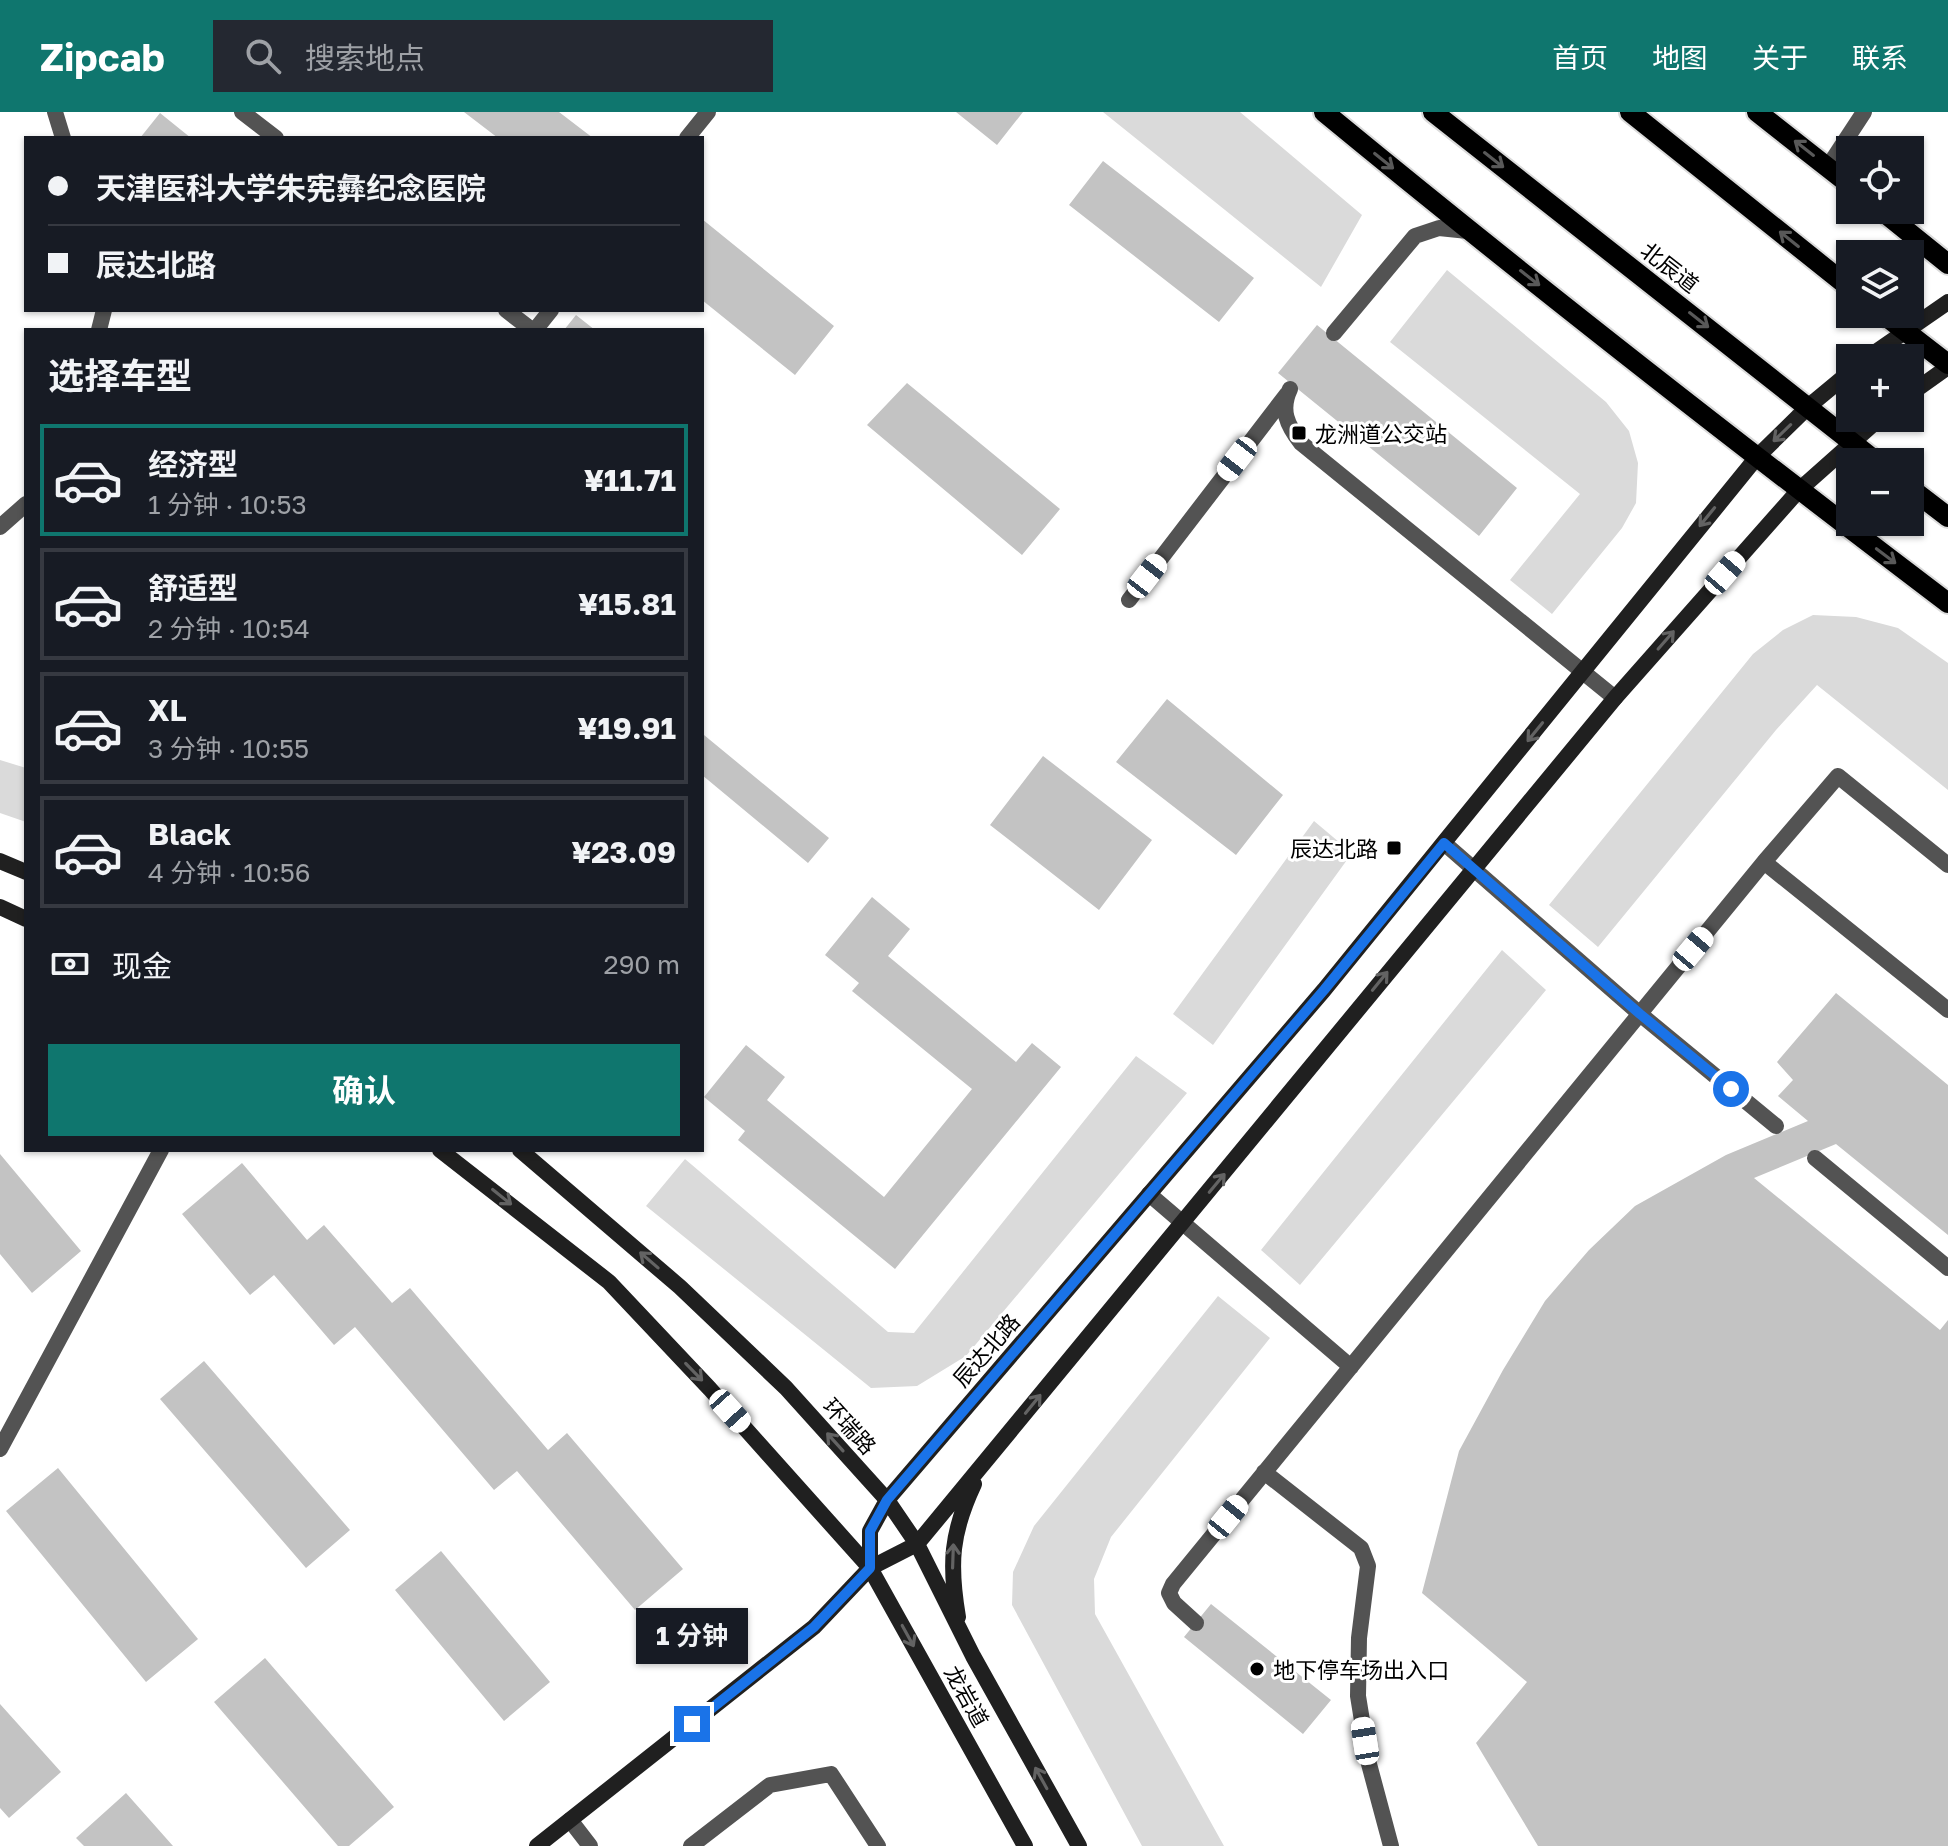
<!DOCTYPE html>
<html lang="zh">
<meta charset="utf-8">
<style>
:root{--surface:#171b24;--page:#242831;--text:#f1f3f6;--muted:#9ea1a6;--line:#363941;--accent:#0f766e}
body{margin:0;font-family:"Golos Text","Noto Sans SC",sans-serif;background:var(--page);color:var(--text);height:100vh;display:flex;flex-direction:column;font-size:30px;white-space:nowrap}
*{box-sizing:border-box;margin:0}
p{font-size:26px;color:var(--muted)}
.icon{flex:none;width:44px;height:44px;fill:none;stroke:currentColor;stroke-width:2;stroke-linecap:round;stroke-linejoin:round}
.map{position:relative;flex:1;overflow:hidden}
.drawer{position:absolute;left:24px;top:216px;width:680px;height:824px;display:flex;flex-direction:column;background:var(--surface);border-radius:0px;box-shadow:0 2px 6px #0004}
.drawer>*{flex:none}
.top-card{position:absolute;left:24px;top:24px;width:680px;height:176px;border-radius:0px;box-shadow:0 2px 6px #0004;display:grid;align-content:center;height:176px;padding:0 24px;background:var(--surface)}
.tools{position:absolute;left:1836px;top:24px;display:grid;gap:16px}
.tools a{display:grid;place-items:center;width:88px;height:88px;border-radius:0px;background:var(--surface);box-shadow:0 2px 6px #0004;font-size:40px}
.end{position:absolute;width:36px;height:36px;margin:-18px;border:10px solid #1a73e8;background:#fff;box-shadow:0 0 0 4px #fff}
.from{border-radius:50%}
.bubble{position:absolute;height:56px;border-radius:0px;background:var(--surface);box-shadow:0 2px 6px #0004;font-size:26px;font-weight:700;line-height:56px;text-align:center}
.car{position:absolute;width:24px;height:48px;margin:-24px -12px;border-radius:10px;box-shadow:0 0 6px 2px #0007;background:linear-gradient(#fff 24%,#345 0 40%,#fff 0 76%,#345 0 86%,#fff 0)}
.top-card b{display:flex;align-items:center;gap:28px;height:76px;font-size:30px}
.top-card b+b{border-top:2px solid var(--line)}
.top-card i{width:20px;height:20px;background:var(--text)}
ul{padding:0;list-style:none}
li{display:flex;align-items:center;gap:24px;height:112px;margin:0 16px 12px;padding:0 8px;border:4px solid var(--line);border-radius:0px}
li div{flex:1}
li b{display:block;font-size:30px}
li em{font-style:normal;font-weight:700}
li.on{border-color:var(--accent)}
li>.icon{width:72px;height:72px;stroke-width:1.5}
h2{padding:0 24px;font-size:36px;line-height:96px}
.pay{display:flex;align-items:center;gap:20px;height:88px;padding:0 24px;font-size:30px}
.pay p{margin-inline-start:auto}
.primary-button{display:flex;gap:16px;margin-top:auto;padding:16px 24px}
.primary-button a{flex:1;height:92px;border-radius:0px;background:var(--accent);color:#fff;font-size:32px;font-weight:700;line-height:92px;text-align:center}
header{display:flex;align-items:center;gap:48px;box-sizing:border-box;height:112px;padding:0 40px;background:var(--accent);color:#fff}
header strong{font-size:38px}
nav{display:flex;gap:44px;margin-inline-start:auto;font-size:28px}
.search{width:560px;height:72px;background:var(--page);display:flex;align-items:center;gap:20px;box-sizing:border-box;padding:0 28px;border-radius:0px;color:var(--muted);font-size:30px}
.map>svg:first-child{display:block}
.green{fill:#dadada}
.building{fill:#c3c3c3}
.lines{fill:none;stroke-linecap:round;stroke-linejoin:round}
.primary-casing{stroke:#dbdbdb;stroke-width:24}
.lane{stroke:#535353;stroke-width:16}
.secondary{stroke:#202020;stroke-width:16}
.primary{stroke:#000;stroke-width:20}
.oneway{stroke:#595959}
.oneway2{stroke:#636363}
.route{stroke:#1a73e8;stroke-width:10}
.poi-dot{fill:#000;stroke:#fff;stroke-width:3}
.labels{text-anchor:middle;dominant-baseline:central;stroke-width:6;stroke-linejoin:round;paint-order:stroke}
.street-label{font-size:22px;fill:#000;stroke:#fff}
.poi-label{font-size:22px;fill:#000;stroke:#fff;text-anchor:start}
</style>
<header>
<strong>Zipcab</strong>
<div class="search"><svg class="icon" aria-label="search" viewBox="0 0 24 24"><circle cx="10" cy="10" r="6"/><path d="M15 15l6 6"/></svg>搜索地点</div>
<nav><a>首页</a><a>地图</a><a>关于</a><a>联系</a></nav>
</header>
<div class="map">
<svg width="1948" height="1734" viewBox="0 0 1948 1734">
<rect width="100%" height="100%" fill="#fff"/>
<!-- green -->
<path class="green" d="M1103,0H1240L1362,103L1321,175Z
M1447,158L1606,290L1629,319L1638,351L1636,391L1622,416L1552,502L1510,468L1580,382L1390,230Z
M1813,503L1856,505L1898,516L1948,551V678L1817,573L1776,618L1598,835L1549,793L1753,542L1783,518Z
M0,648L26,656V710L0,701Z
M1314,709L1352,741L1213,933L1173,902Z
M1502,838L1546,878L1300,1173L1261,1138Z
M1136,944L1187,981L966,1244L917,1274L871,1276L646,1094L685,1047L888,1220L914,1221Z
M1218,1184L1270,1226L1111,1425L1094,1467L1095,1502L1224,1734H1142L1012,1493L1013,1460L1034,1414Z"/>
<!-- building -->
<path class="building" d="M464,0H559L593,26H498Z
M956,0H1023L997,33Z
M160,1L191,26H140Z
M1103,49L1254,166L1219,210L1069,93Z
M702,107L834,214L795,263L702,188Z
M576,203L595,218H564Z
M1317,213L1517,376L1479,424L1278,261Z
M907,271L1060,397L1022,443L867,313Z
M1167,587L1283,683L1236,743L1116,650Z
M704,623L829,726L808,751L702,663V626Z
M1043,644L1152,728L1099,798L990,713Z
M872,785L910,817L888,844L1016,950L1032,931L1061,955L895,1157L738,1028L745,1019L704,985L746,933L785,965L767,988L884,1085L972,977L852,879L859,871L825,843Z
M1836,881L1948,973V1123L1836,1032L1754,1066L1940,1218L1948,1208V1734H1538L1476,1631L1527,1570L1422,1481L1459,1339L1503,1258L1545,1189L1589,1138L1635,1094L1726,1043L1808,1009L1778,984L1793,968L1777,950Z
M0,1042L81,1139L32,1181L0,1142Z
M242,1051L307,1128L324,1113L392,1191L410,1176L548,1338L567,1321L683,1457L635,1498L517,1359L494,1378L355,1215L334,1233L274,1163L250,1183L182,1102Z
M204,1249L350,1418L306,1456L160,1287Z
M58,1356L198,1527L146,1570L6,1399Z
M441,1439L550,1570L504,1609L395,1478Z
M1211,1492L1331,1588L1303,1622L1184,1525Z
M265,1546L394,1695L349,1734H338L214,1590Z
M0,1592L61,1660L9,1706L0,1696Z
M126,1681L173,1734H84L76,1726Z"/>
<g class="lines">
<defs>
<path id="primary" d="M1324,0C1528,168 1737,331 1948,491
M1433,0L1877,350
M1630,0L1850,176
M1757,0L1850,73
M1881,98L1948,152
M1883,202L1948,252
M1910,376L1948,405"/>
</defs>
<!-- primary casing -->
<use href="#primary" class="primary-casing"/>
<!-- lane -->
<path class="lane" d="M55,0L63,26
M242,0L276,26
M687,26L708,0
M1828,55L1864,0
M506,198L532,218
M99,218L104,198
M535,218L551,198
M1334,221L1415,124L1439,116L1468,119
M1290,277C1280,298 1287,313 1301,331L1615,586
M0,415L26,392
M1129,488L1287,282
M1444,731L1640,902L1776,1014
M1764,750L1948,898
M1815,1046L1948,1156
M1149,1082L1351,1255
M0,1337L161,1038
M1264,1360L1361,1436L1368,1454L1359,1526L1358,1584L1369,1652L1391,1734
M1196,1511L1174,1491L1169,1481L1173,1472L1764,750L1838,664L1948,753
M570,1708L590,1734
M691,1734L770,1673L831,1662L878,1734"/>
<!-- secondary -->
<path class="secondary" d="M1867,246L1948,190
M1910,282L1948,255
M0,749L26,760
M0,795L26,807
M440,1038L609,1170L710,1277L870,1456L1025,1734
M520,1038L680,1175L786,1276L887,1388L917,1432L973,1544L1079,1734
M870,1456V1419L887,1388L1324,878L1757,345L1809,294L1850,260
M958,1505C949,1452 951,1421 974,1372
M537,1734L814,1515L870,1456L917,1432L1615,586L1799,378L1880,306"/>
<!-- primary -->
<use href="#primary" class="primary"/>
</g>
<!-- one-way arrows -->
<defs><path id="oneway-shaft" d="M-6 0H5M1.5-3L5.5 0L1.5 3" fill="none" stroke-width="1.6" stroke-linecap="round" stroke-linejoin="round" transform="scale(2)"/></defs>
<g class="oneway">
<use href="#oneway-shaft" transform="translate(1804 36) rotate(-142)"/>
<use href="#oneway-shaft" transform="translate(1494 48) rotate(38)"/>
<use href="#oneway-shaft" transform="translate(1384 49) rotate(39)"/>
<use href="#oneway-shaft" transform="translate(1789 127) rotate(-141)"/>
<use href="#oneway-shaft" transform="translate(1530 166) rotate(38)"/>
<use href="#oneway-shaft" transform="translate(1699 208) rotate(38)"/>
<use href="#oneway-shaft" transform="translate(1886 444) rotate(37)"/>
</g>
<g class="oneway2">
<use href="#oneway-shaft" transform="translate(1782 321) rotate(136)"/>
<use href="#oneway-shaft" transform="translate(1707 405) rotate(129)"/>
<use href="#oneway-shaft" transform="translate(1666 528) rotate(-49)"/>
<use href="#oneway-shaft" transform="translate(1535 620) rotate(129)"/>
<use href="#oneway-shaft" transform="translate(1380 869) rotate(-51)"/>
<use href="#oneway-shaft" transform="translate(1217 1071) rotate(-50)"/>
<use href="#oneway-shaft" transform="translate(502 1085) rotate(39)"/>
<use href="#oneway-shaft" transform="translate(649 1148) rotate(-139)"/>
<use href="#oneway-shaft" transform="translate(694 1260) rotate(46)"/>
<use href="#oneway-shaft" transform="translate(1033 1292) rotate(-51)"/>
<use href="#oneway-shaft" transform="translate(835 1330) rotate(-132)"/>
<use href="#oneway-shaft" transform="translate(953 1444) rotate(-88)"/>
<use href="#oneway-shaft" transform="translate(908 1524) rotate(61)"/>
<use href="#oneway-shaft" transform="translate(1041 1666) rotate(-119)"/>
</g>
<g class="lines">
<!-- route -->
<path class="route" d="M692,1612L814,1515L870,1456V1419L887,1388L1324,878L1444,731L1640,902L1731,977"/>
</g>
<!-- markers -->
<g class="poi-dot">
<rect x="1291" y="313" width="16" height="16" rx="4"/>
<rect x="1386" y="728" width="16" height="16" rx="4"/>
<circle cx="1257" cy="1557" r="8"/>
</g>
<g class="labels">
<!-- street labels -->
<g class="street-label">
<text transform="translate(1670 155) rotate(38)">北辰道</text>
<text transform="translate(986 1238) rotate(-49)">辰达北路</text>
<text transform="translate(850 1314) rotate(48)">环瑞路</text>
<text transform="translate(967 1584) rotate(61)">龙岩道</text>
</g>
<!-- poi labels -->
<g class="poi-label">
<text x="1315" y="321">龙洲道公交站</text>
<text x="1378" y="736" text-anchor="end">辰达北路</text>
<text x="1273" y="1557">地下停车场出入口</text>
</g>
</g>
</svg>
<div class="tools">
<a><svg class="icon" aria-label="locate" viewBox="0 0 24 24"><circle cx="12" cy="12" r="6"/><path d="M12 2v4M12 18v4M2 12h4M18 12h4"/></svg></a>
<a><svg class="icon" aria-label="layers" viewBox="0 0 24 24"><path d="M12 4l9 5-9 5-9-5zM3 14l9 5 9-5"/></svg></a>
<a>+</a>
<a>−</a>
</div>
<i class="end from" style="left:1731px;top:977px"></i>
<i class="end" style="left:692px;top:1612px"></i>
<div class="bubble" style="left:636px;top:1496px;width:112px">1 分钟</div>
<i class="car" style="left:1237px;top:347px;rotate:218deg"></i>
<i class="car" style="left:1725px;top:461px;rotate:41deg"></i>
<i class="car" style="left:1147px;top:464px;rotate:38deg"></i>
<i class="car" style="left:1693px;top:837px;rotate:40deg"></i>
<i class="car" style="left:730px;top:1299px;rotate:138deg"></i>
<i class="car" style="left:1228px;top:1405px;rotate:39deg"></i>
<i class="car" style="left:1365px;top:1629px;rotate:351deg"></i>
<div class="top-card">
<b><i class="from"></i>天津医科大学朱宪彝纪念医院</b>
<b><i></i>辰达北路</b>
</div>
<section class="drawer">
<h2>选择车型</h2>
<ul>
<li class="on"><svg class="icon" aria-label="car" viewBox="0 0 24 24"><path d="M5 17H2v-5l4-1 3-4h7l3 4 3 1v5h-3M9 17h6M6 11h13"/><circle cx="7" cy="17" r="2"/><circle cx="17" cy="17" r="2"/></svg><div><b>经济型</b><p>1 分钟 · 10:53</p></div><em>¥11.71</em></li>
<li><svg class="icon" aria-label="car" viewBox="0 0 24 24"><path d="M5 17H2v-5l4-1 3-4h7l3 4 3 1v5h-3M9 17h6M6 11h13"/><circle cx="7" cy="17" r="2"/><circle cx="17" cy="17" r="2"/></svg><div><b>舒适型</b><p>2 分钟 · 10:54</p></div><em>¥15.81</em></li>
<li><svg class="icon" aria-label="car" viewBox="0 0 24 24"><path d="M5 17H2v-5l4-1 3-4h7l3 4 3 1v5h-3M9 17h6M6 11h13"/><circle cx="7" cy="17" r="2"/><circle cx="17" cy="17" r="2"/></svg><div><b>XL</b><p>3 分钟 · 10:55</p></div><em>¥19.91</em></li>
<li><svg class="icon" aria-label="car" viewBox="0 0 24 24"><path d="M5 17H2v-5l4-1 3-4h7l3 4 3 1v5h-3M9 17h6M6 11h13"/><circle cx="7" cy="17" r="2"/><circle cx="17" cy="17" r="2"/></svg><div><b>Black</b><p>4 分钟 · 10:56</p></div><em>¥23.09</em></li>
</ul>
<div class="pay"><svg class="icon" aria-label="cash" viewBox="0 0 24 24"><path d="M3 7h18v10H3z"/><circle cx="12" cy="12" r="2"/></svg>现金<p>290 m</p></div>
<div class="primary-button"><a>确认</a></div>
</section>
</div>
